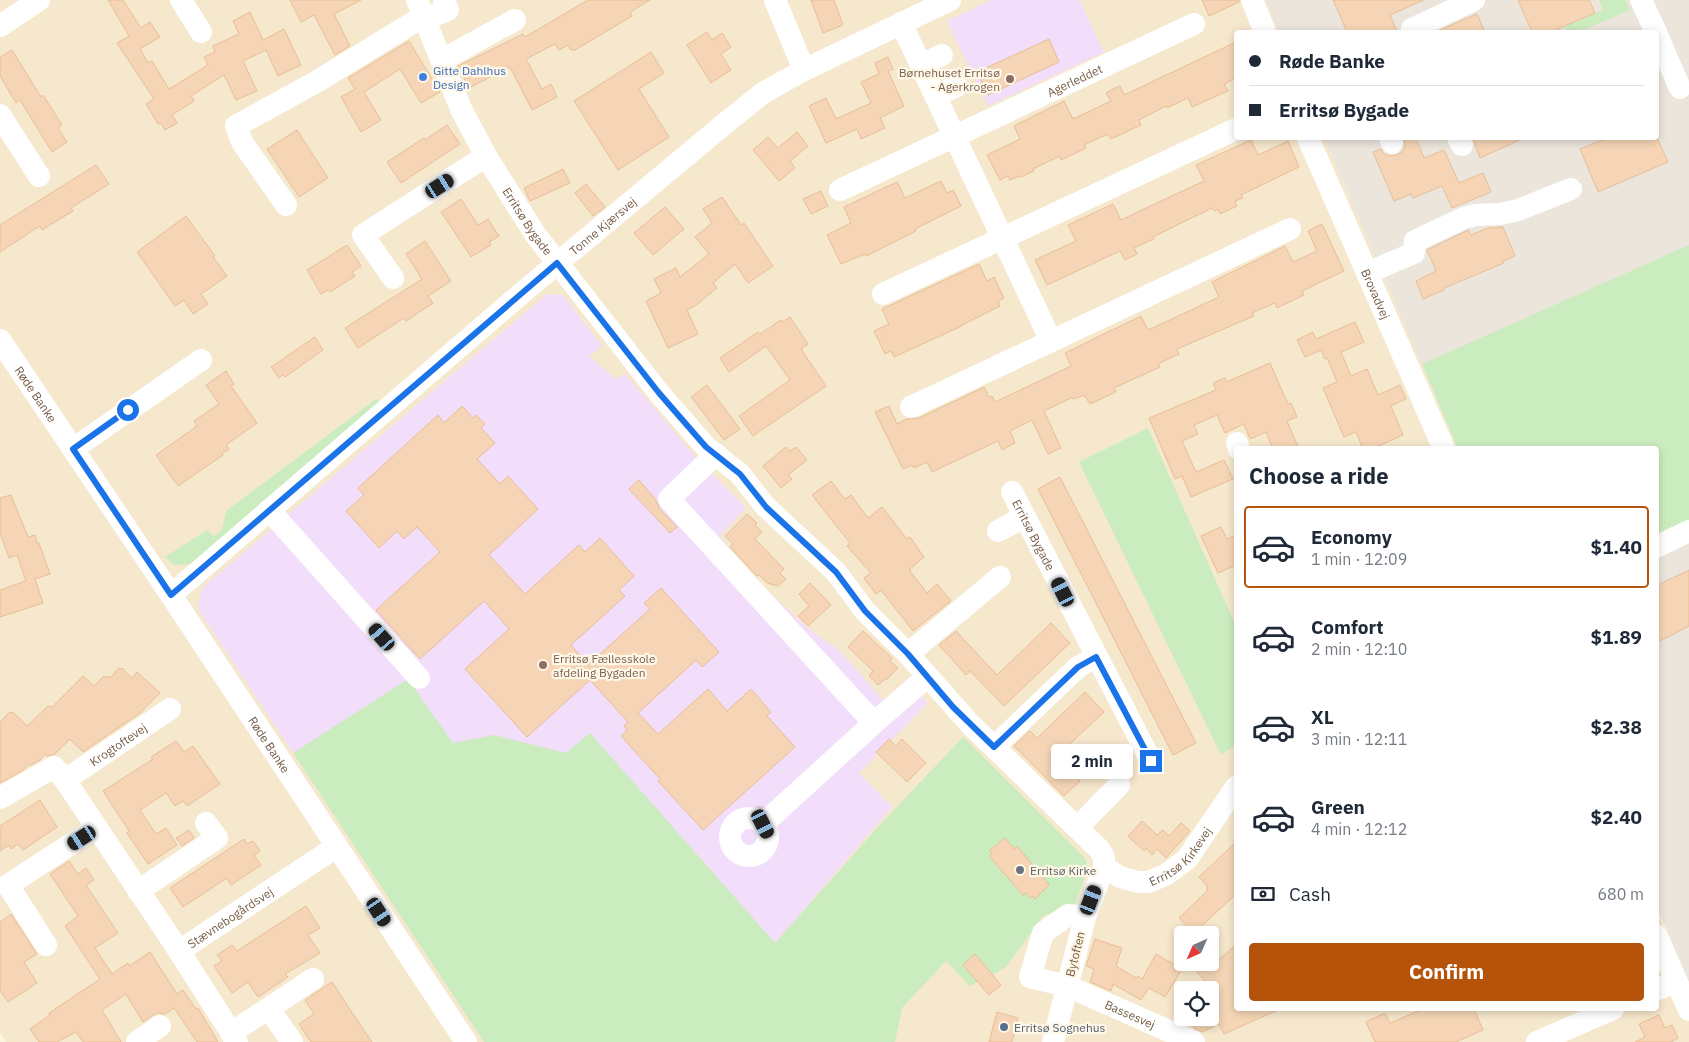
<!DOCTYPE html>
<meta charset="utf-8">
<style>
:root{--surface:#fff;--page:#f6f6f7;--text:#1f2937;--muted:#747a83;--line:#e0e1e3;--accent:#b45309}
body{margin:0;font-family:"IBM Plex Sans",sans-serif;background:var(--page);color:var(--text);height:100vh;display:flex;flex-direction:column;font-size:19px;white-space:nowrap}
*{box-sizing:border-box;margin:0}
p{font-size:16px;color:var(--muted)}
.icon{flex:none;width:28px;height:28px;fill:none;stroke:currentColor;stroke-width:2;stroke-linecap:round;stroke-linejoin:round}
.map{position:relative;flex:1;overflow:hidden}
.panel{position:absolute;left:1234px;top:446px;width:425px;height:565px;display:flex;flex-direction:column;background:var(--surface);border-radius:5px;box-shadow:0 2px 8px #0003}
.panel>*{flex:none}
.top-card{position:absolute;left:1234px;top:30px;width:425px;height:110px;border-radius:5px;box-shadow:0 2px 8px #0003;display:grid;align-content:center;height:110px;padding:0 15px;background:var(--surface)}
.needle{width:32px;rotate:225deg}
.fabs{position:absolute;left:1174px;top:926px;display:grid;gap:10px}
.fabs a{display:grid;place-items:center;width:45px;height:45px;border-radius:5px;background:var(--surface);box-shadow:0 2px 8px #0003;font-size:25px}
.end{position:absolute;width:22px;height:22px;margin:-11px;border:6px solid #1a73e8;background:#fff;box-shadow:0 0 0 2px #fff}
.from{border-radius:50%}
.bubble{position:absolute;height:35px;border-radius:5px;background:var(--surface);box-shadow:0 2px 8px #0003;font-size:16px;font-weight:700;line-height:35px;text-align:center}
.car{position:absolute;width:15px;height:30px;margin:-15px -8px;border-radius:6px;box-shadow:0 0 4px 1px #0007;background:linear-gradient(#222 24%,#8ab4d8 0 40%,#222 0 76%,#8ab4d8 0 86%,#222 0)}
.top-card b{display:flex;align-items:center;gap:18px;height:48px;font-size:19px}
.top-card b+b{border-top:1px solid var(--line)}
.top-card i{width:12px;height:12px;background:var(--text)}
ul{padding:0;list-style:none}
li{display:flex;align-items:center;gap:15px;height:82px;margin:0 10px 8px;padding:0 5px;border:2px solid transparent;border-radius:5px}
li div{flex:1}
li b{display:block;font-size:19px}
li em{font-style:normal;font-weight:700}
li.on{border-color:var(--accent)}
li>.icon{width:45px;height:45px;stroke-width:1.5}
h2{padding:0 15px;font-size:22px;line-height:60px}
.pay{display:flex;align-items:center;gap:12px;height:55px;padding:0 15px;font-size:19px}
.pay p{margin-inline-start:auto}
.cta{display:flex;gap:10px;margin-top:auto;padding:10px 15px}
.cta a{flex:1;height:58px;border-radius:5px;background:var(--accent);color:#fff;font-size:20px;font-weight:700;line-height:58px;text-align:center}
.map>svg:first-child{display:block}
.residential{fill:#f6e8cd;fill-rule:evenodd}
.industrial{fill:#ebe5dc}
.education{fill:#f2ddfa}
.green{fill:#cbecbe}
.building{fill:#f5d5b5;stroke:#e8be95}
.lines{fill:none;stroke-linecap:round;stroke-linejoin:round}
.minor{stroke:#fff;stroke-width:22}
.route{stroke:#1a73e8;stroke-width:6}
.shop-dot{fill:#3f7fe0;stroke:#fff8e7;stroke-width:2}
.education-dot{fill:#8d6e63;stroke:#fff8e7;stroke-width:2}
.worship-dot{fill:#6b7280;stroke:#fff8e7;stroke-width:2}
.service-dot{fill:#5c6f8a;stroke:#fff8e7;stroke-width:2}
.labels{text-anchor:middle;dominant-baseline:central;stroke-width:4.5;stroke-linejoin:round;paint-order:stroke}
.shop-label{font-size:12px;fill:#366cbe;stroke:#fff8e7;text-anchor:start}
.education-label{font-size:12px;fill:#785e54;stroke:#fff8e7;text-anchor:end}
.street-label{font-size:12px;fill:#755c46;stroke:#fff8e7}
.worship-label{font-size:12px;fill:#5b616d;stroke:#fff8e7;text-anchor:start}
.service-label{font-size:12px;fill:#4e5e75;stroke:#fff8e7;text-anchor:start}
</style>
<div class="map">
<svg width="1689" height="1042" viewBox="0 0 1689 1042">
<rect width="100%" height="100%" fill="#fef5df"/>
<!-- residential -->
<path class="residential" d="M0,0H1265L1279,32H1236V138H1324L1458,449H1236V1009H1656V909L1689,985V1042H6L0,1033ZM1182,935H1210V962H1182ZM1182,990H1210V1018H1182Z"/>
<!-- industrial -->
<path class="industrial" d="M1265,0H1689V982L1656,906V449H1458L1324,138H1656V32H1279Z"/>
<!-- education -->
<path class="education" d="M991,0H1079L1104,52L988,106L947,21Z
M547,294L563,295L602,346L589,356L616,379L625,374L696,457L746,508L720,536L756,584L771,594L811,631L839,650L884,701L907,679L928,703L859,773L892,807L690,1042H484L198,609L202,588Z"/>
<!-- green -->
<path class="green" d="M1599,0H1625L1630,10L1578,32H1566L1564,27L1603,10Z
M1689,245V520L1656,536V449H1458L1422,364Z
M376,399L380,402L191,564L174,565L165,557L207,530L214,536L222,530L226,511Z
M1148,428L1236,626V744L1221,755L1079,462Z
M408,679L453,743L494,735L566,753L590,733L775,943L876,829L963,737L1085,858L1088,867L1076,903L1043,916L1006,967L970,986L946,961L902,1008L895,1042H484L293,753Z"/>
<!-- building -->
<path class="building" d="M108,0H123L141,28L150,22L160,37L140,49L148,63L152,61L169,89L208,65L204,57L215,52L213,46L239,34L233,21L250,12L263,40L284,29L301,65L278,76L266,50L243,61L257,91L236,100L224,75L191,96L194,101L172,115L177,123L165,130L161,123L158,124L146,104L154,99L117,43L129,36Z
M290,0H361L334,14L350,46L335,55L314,15L301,22Z
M588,0H650L630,12L632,16L575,50H571L568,45L559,50L555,44L526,59L542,89L551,84L557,97L532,110L510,67L469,88L458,66L523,34L525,37Z
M811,0H834L843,25L823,33Z
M1202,0H1239V2L1209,16Z
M1333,0H1424L1390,15L1397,32H1347Z
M1518,0H1589L1595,13L1551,32H1532Z
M1477,14L1485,32H1436L1458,22Z
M707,32L712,40L722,33L731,47L721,54L731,70L711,83L687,45Z
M1049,39L1059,62L988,95L977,72Z
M409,41L440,92L421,103L400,69L364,92L381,120L361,132L341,97L355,89L348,78Z
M1236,42V78L1224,84L1228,91L1192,107L1188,98L1167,108L1166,106L1139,120L1141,125L1111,139L1108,134L1084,145L1086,148L1061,160L1060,156L1033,169L1034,171L1021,177L1020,176L1010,180L1008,176L1000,180L987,155L1020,139L1014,126L1064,101L1073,119L1111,101L1106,93L1113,89L1120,86L1124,95Z
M12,50L41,97L43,95L62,125L58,128L67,142L52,152L20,100L16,103L0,76V57Z
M651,52L664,73L639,89L669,137L618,170L574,101Z
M888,57L893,69L888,71L904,106L880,118L885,128L861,139L857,129L826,143L809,106L826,98L836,119L871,103L861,82L879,74L875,63Z
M447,125L460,144L401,183L387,162L424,138L425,140Z
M297,130L328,178L299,197L267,149Z
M797,132L808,146L790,161L795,168L779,181L753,150L768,137L778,148Z
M1408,138H1416L1424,158L1444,150L1459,183L1483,173L1491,192L1452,208L1442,186L1413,198L1411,194L1394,201L1373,152L1381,149L1384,154L1390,156L1397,155L1403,151L1405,145L1404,139Z
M1473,138H1524L1480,158Z
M1607,138H1657L1668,162L1598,192L1580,149Z
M1251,140L1258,155L1288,141L1299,167L1241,195L1243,198L1235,201L1237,206L1220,214L1218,209L1214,211L1212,208L1153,237L1154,239L1134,248L1137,254L1125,260L1120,251L1047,285L1035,260L1076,241L1068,225L1113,204L1121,220L1161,201L1204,181L1196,165Z
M96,165L109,184L71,208L73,211L42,230L40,226L0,252V225Z
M563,169L570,183L530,201L524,188Z
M941,181L947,193L953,190L961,206L915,229L916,231L866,256L865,254L841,264L827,235L851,223L844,207L897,182L905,198Z
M586,184L605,207L593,216L575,193Z
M821,191L828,206L811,214L803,199Z
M722,197L741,225L744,223L773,266L748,283L735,264L713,283L717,288L695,306L687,310L698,334L668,348L646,301L661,293L654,279L676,268L680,277L709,254L695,237L712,223L703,209Z
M461,199L478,225L488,219L499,236L489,242L491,245L471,257L441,212Z
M665,207L684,229L653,255L634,233Z
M186,216L215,256L213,257L227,276L201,294L208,304L193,314L184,300L175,306L137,252Z
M1322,224L1344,271L1302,291L1304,295L1277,308L1275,303L1252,313L1254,316L1177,349L1179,354L1158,364L1160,367L1114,388L1116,392L1090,404L1084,395L1074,399L1071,398L1044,411L1061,448L1048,454L1032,420L1010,431L1015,443L1002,450L998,441L932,472L927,462L914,468L912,465L903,469L875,412L889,406L897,424L907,419L919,418L984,387L989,397L992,396L995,402L1071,366L1065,353L1141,316L1148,330L1219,297L1212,282L1285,246L1293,262L1317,251L1308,231Z
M1503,227L1515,256L1503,261L1504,263L1444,288V290L1423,299L1416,281L1436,271L1427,250L1468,230L1471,235L1488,228Z
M425,241L451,281L428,296L433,303L406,321L404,318L358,348L345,328L422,279L406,254Z
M347,245L361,266L352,272L355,276L330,292L328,290L321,294L307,270Z
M979,264L987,281L994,277L1004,298L998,301L1000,306L962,325V326L894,357L891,351L885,354L874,331L889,324L882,309Z
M790,317L808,344L801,349L826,386L753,436L739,416L790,380L766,346L729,372L720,358L758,332L760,334L781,320L782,322Z
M1355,322L1364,342L1341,352L1351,376L1367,369L1378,395L1400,385L1406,399L1391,406L1403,435L1372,449H1363L1356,432L1344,437L1323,388L1337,382L1327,358L1325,359L1321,350L1305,357L1297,340L1313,332L1316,339Z
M315,337L323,350L285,377L283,375L279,378L271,367Z
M1270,363L1288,404L1291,403L1297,417L1287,421L1299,449H1273L1266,432L1250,439L1244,424L1225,433L1217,415L1194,425L1198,434L1182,441L1196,472L1224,460L1233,479L1191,497L1182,476L1175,479L1149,418L1216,390L1213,383L1225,378L1226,382Z
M226,371L234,384L231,386L257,423L226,445L229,449L222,454L223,455L178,486L156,455L197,426L194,421L219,404L206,385Z
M707,385L740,429L724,440L691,397Z
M462,406L473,418L476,415L485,424L481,428L495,443L477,459L500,484L508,476L538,509L489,555L525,594L579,545L585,552L600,538L634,576L619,590L625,596L571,645L588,665L650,609L644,603L661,588L719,652L702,667L696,660L638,713L658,734L708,689L727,711L751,689L771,712L767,716L795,747L703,830L658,781L660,779L621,736L627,730L624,726L628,722L590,680L527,737L465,669L509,629L484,601L420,659L376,610L440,552L417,527L404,539L397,531L379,548L346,511L364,495L358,488L438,415L444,423Z
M786,447L790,451L796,447L807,460L788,475L792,479L781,488L763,466Z
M1060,477L1196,743L1173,755L1038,489Z
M639,480L656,500L659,508L677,527L670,533L629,489Z
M831,481L845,499L851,495L868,518L882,507L907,539L910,537L924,557L910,569V571L927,593L937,584L951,601L913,631L881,590L876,594L864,578L871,573L847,546L850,543L812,495Z
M11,495L28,537L35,535L37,543H39L50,574L35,579L43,603L0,617V590L26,581L17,555L9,558L0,533V498Z
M747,514L757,523L755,525L762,532L755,539L784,569L780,573L786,579L778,586L767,583L759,575L757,576L730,547L733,544L725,536Z
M1221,527L1227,539L1236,535V565L1218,573L1201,536Z
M1689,570V626L1656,643V586Z
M810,583L831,605L808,626L798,616L809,606L799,594Z
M1051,623L1070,643L1004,706L970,671L966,675L939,645L956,631L997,675Z
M863,631L892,658L890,661L898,668L887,679L884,680L878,685L869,676L873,671L848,647Z
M119,668L121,669L122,668L132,678L137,672L160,693L140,713L83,752L70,739L55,754L47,756L45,754L40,760L31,765L29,764L23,770L0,783V722L10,712L11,713L13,712L27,726L48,706L52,707L83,676L94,686L104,676L106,678L108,676L110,678Z
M1085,692L1104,712L1056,757L1080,781L1064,796L1014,746L1030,731L1037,738Z
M889,739L896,746L902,739L926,763L907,782L876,752Z
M176,741L184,752L193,746L220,784L187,806L183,801L175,806L166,793L140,810L156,834L166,828L177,845L148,864L127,833L129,831L103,791L153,759L151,757Z
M40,800L57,827L23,850L18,844L11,849L9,845L0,851V826Z
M1142,821L1157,835L1163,830L1169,836L1181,823L1190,831L1166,858L1157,849L1152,855L1146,848L1144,851L1128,836Z
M189,830L194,838L182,846L176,838Z
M1005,838L1014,849L1017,846L1049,885L1035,899L1033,896L1030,898L1026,893L1023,895L989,856L992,853L990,850Z
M244,839L247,844L253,841L260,851L254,855L261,865L231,885L227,878L183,907L170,888Z
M1236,842V894L1194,933L1179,918L1208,890L1206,888L1208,887L1199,877Z
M69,861L78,874L86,868L94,880L86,885L118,933L95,948L112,974L128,963L129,966L150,952L177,994L183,990L196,1009L198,1008L218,1042H197L174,1008L165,1014L158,1013L153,1015L143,1022L126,994L102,1010L121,1042H83L76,1032L57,1042H39L30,1029L50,1015L49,1013L100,979L65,926L78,916L50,874Z
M306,906L320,928L308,935L320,953L285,974L288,977L258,997L248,982L232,993L214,966L222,961L217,955L232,945L237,951Z
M11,914L37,954L24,962L37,983L8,1002L0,991V922Z
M1095,939L1122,948L1116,966L1136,978L1138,976L1142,979L1156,954L1182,969L1165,997L1149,988L1141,1000L1113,984L1111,991L1090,982L1094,969L1086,966Z
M1236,944V1009H1280L1224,1034L1219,1024L1202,1032L1194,1028L1192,1022L1201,1018H1210V1012L1219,1008L1207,983L1188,962H1210V952L1218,961Z
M975,954L1001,985L989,995L963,965Z
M332,982L347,1005L372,1042H311L299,1024L314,1014L305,1000Z
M1423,1009H1474L1483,1030L1456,1042H1375L1366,1022L1385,1013L1390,1023Z
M997,1012L1018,1018L1012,1042H989Z
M1659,1015L1665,1028L1672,1025L1678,1038L1671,1042H1635L1645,1037L1639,1024Z"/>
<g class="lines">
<!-- minor -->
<g class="minor">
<path d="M181,0L201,32"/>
<path id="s1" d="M417,0L461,109L486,156L535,234L659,393L706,447L740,474L766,507L836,572L865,611L908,654L970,724L1100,850L1104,858V867L1085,917L1053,1042"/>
<path d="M775,0L804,70"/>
<path d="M1252,0L1265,32"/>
<path d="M1641,0L1656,32"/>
<path d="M425,19L448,10L444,0"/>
<path d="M901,23L1051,341"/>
<path d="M0,26L39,0"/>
<path d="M1414,32L1412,29L1474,0"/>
<path d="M1656,33L1680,88"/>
<path d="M442,60L515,20"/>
<path d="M921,65L942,55"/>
<path d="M935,96L957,86"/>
<path d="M0,115L39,176"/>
<path id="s2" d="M1308,138L1444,449"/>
<path d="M1390,138L1392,143"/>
<path d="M1458,138L1462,145"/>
<path id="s3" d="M840,190L1194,24"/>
<path d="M286,205L242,142L236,126L316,82L424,16"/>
<path d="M1367,273L1414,253L1415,241L1464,218L1476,215L1500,214L1518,210L1571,189"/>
<path d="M393,278L363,235L486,156"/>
<path d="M883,294L1236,129"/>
<path id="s4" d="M0,340L171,595L466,1042"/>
<path d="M911,407L1290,229"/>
<path d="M1237,443L1239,449"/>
<path d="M73,449L201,360"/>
<path d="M716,454L669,499L874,723L927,677"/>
<path id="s5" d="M1012,492L1151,761"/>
<path d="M269,510L419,678"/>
<path d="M998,531L1024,517"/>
<path d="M1656,547L1689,531"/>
<path id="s6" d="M171,595L529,287L728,121L763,93L804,70L950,0"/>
<path d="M908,654L1000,577"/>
<path d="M994,747L1078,667L1096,657"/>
<path id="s7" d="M65,780L170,709"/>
<path d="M0,798L54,767L65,780L179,951"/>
<circle cx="749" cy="837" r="19"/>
<path d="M763,824L874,723"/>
<path d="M1077,828L1119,785"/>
<path id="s8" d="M1104,867L1120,877L1138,882H1149L1167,874L1187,859L1236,787"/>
<path d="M138,891L217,838L206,823"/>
<path id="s9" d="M1085,917L1068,915L1043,933L1030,977L1067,986L1194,1042"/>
<path d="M1656,935L1689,1010"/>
<path d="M46,945L8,885L96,828"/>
<path d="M1656,990L1676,981"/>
<path d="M269,1009L292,1042"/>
<path d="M231,1033L313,979"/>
<path d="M137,1042L160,1026"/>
<path id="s10" d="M237,1042L179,951L336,847"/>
<path d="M1537,1042L1613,1009"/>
</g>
</g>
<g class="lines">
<!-- route -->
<path class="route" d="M128,410L73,449L171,595L557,263L659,393L706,447L740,474L766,507L836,572L865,611L908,654L953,707L994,747L1078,667L1096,657L1151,761"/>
</g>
<!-- markers -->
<circle class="shop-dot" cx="423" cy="77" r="5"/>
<g class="education-dot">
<circle cx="1010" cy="79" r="5"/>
<circle cx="543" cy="665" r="5"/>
</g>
<circle class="worship-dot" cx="1020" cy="870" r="5"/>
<circle class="service-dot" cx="1004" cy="1027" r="5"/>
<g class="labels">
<!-- shop labels -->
<g class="shop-label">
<text x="433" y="70">Gitte Dahlhus<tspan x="433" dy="14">Design</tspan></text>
</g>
<!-- education labels -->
<g class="education-label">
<text x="1000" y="72">Børnehuset Erritsø<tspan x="1000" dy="14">- Agerkrogen</tspan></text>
<text x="553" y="658" text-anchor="start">Erritsø Fællesskole<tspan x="553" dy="14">afdeling Bygaden</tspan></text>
</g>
<!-- street labels -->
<g class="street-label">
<text stroke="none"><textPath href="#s3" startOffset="259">Agerleddet</textPath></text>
<text stroke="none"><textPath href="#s1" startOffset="248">Erritsø Bygade</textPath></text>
<text stroke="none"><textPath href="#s6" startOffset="568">Tonne Kjærsvej</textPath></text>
<text stroke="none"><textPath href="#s2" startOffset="170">Brovadvej</textPath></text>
<text stroke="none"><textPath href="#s4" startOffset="65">Røde Banke</textPath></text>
<text stroke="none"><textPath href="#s5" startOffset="48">Erritsø Bygade</textPath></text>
<text stroke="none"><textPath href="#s7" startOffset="64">Krogtoftevej</textPath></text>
<text stroke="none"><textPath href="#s4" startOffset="486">Røde Banke</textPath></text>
<text stroke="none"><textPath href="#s8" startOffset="90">Erritsø Kirkevej</textPath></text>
<text stroke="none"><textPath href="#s10" startOffset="169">Stævnebogårdsvej</textPath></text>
<text transform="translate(1075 954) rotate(-76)">Bytoften</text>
<text stroke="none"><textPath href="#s9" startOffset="201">Bassesvej</textPath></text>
</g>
<!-- worship labels -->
<g class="worship-label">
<text x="1030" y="870">Erritsø Kirke</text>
</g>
<!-- service labels -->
<g class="service-label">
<text x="1014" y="1027">Erritsø Sognehus</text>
</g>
</g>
</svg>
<div class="fabs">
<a><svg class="needle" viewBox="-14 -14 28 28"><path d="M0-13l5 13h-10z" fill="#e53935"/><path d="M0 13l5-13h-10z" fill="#747a83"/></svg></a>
<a><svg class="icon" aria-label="locate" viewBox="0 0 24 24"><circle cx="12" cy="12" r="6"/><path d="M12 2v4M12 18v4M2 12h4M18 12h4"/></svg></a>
</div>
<i class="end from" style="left:128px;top:410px"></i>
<i class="end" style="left:1151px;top:761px"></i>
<div class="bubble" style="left:1051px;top:744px;width:82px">2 min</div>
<i class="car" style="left:440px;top:186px;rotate:57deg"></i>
<i class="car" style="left:1063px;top:592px;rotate:333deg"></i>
<i class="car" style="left:382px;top:637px;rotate:319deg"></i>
<i class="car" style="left:763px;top:824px;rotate:153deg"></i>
<i class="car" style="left:82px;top:838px;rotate:237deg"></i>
<i class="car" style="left:1091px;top:900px;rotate:21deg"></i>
<i class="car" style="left:379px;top:912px;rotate:147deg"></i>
<div class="top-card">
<b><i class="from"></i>Røde Banke</b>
<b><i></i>Erritsø Bygade</b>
</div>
<section class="panel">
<h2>Choose a ride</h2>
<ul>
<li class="on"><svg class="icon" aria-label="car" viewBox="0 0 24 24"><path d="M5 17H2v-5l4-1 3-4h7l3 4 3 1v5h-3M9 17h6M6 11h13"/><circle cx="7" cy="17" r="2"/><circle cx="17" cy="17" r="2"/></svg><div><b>Economy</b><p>1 min · 12:09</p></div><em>$1.40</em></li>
<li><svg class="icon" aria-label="car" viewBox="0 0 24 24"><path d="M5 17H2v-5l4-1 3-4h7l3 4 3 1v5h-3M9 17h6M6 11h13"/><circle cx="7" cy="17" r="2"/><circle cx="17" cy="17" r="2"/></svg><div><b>Comfort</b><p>2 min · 12:10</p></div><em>$1.89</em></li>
<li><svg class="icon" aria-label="car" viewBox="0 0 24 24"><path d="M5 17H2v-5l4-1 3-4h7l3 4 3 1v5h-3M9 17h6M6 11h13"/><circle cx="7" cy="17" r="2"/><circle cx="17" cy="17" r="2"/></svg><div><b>XL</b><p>3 min · 12:11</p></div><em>$2.38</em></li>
<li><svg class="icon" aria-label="car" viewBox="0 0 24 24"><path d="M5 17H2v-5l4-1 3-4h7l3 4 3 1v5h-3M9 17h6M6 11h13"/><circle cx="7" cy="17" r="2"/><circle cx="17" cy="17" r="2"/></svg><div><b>Green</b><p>4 min · 12:12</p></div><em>$2.40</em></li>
</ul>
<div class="pay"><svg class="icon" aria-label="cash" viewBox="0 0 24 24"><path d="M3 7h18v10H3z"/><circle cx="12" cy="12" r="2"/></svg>Cash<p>680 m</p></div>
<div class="cta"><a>Confirm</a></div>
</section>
</div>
